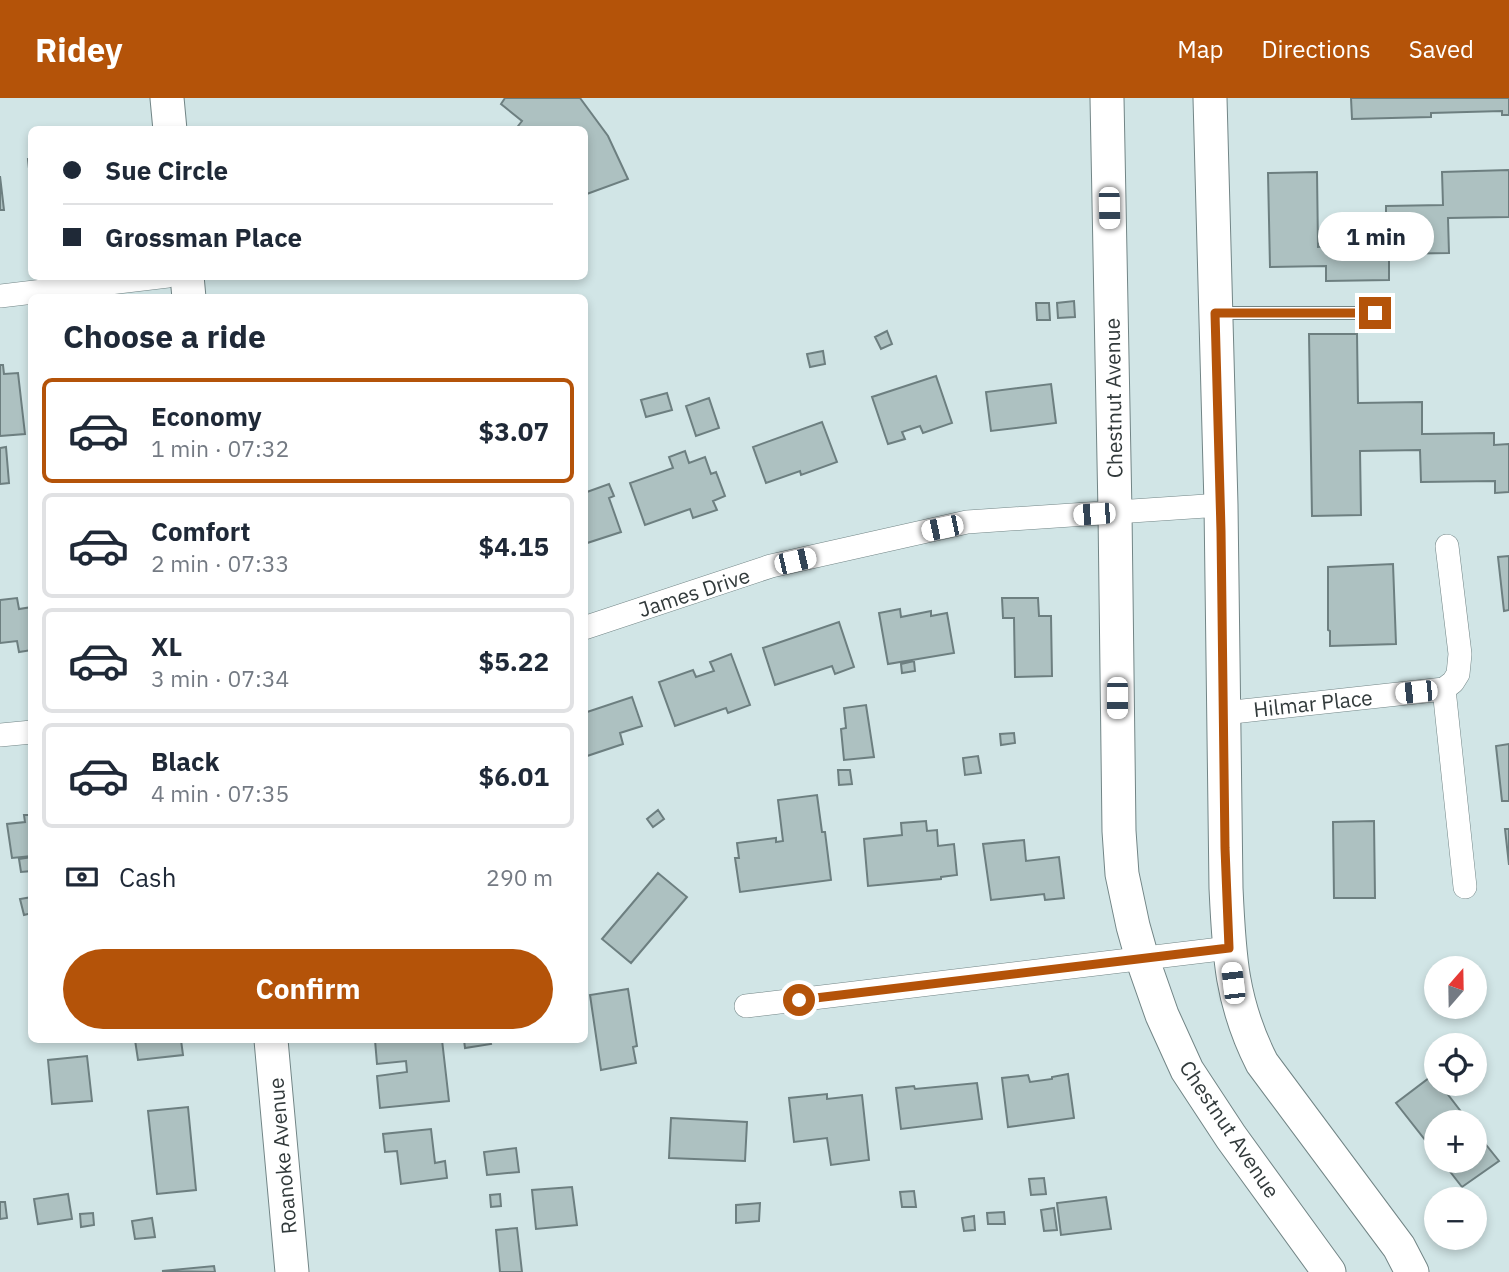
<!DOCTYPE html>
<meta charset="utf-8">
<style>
:root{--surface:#fff;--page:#f6f6f7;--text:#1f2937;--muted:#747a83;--line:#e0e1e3;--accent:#b45309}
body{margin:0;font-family:"IBM Plex Sans",sans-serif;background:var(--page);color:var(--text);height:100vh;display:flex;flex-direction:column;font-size:26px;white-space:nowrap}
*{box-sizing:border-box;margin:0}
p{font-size:23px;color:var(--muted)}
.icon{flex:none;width:38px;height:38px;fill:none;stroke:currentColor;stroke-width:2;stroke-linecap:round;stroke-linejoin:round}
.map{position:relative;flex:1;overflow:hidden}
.panel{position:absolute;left:28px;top:196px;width:560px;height:749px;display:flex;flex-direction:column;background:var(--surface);border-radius:10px;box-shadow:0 4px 10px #0003}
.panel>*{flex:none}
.top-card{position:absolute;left:28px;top:28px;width:560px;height:154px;border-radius:10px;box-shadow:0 4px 10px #0003;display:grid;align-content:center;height:154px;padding:0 35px;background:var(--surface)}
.needle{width:46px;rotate:20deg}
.tools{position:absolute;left:1424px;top:858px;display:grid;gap:14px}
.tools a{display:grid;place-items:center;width:63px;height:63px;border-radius:50%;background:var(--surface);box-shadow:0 4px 10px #0003;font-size:35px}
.end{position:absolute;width:32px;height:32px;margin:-16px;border:9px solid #b45309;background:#fff;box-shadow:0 0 0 4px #fff}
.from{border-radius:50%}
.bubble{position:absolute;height:49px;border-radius:24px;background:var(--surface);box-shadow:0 4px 10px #0003;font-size:23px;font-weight:800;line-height:49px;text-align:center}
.car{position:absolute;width:21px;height:42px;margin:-21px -10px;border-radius:9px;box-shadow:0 0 5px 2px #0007;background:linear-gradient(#fff 24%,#345 0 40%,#fff 0 76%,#345 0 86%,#fff 0)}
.top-card b{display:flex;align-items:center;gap:24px;height:66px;font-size:26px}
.top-card b+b{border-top:2px solid var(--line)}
.top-card i{width:18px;height:18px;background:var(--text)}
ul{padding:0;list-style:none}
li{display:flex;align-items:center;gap:21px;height:105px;margin:0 14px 10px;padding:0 21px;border:4px solid var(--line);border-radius:10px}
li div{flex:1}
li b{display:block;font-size:26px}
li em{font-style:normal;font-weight:800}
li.on{border-color:var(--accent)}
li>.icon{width:63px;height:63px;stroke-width:1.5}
h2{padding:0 35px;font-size:32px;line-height:84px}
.pay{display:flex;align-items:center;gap:18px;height:77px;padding:0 35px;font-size:26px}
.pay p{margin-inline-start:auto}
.primary-button{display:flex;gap:14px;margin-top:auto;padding:14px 35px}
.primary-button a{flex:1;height:80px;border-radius:42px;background:var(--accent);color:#fff;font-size:28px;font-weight:800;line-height:80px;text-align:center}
header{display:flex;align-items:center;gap:42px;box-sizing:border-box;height:98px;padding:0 35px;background:var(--accent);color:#fff}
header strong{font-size:33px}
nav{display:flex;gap:38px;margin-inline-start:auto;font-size:24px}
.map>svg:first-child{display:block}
.building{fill:#adc1c1;stroke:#6d7f80;stroke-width:2}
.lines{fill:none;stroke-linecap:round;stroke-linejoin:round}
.lane-casing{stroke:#728586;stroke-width:14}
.street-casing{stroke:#728586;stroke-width:24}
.secondary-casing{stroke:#728586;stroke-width:35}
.lane{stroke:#fff;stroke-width:12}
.street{stroke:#fff;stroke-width:23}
.secondary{stroke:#fff;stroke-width:33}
.route{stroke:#b45309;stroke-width:9}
.labels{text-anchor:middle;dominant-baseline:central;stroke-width:5;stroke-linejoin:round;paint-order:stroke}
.street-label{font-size:21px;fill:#323a3b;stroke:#fff}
</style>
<header>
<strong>Ridey</strong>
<nav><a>Map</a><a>Directions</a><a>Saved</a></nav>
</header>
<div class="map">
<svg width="1509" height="1174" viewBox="0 0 1509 1174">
<rect width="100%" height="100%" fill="#d1e5e6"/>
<!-- building -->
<path class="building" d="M505,0H580L608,38L628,81L584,97V32H515L522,23L501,6Z
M1351,0H1509V17H1502V13L1431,15V19L1352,21Z
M32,60V100L28,61Z
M1509,72V119L1448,120L1449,155L1389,156V182L1326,183V168L1270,169L1268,75L1317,74L1318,149L1328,148L1327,136L1386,135V108L1443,107L1442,74Z
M0,78L4,112H0Z
M1074,203L1075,219L1058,220L1057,205Z
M1036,205H1049L1050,222H1037Z
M887,233L892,246L881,251L875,239Z
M1309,236H1357L1358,305L1422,304V336L1494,335V347L1509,346V394L1495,395V383L1421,384L1420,352L1360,353L1361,417L1312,418Z
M823,253L825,266L810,269L807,256Z
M0,267H3L4,276L18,275L25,336L0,338Z
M936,278L952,325L923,335L920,328L902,334L905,341L888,346L872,299Z
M1051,286L1056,325L991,333L986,294Z
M667,295L672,312L646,319L641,302Z
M709,300L719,330L696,338L686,308Z
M822,324L837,364L801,377L800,373L766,385L753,349Z
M6,349L9,385L0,386V350Z
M685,353L689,365L705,359L711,376L716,374L725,398L713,403L717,412L693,420L690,411L645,427L630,385L673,370L669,359Z
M609,386L614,398L609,400L621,434L584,446V395Z
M1509,458V512L1504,513L1498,459Z
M1393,466L1396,546L1330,548V533L1328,532V469Z
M17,500L19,511L32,509V552L19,554L17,543L0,545V502Z
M1002,500H1038L1039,518H1051L1052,578L1015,579L1014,520H1003Z
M900,511L901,519L931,513V518L947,515L954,555L888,566L879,515Z
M839,524L854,569L835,576L832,568L775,587L763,550Z
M731,556L750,607L728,615L726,610L675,628L659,584L693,572L696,579L714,573L710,564Z
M914,563L915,573L902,575L901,566Z
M632,599L642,628L620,635L623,646L584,659V615Z
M866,607L874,659L844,662L841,631L846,630L844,610Z
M1014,635L1015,645L1001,647L1000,636Z
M1509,646V703H1502L1496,648Z
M978,658L981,675L965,677L963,660Z
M838,672H850L852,686L839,687Z
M817,697L822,734H825L831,782L740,794L735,760H739L737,745L776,740V744L783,743L778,702Z
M658,712L664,721L653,729L647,721Z
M24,717H32V758L12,760L7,726L25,724Z
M926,723L927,733L937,732L938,748L954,746L957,777L941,779V781L868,788L864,741L902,737L901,725Z
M1374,723L1375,800H1334L1333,724Z
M1505,731H1509V767Z
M1024,742L1026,763L1059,759L1064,800L1045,802L1044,796L991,802L983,746Z
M32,759V773L21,774L19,761Z
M658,775L687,799L631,865L602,841Z
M32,799V815L24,817L20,801Z
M628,891L637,948L633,949L636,965L601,972L590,897Z
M135,942H181L183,957L138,962Z
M375,942H442L449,1003L380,1010L377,978L407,974L406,963L377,966Z
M464,942H490L491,946L465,950Z
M87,958L92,1003L52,1006L48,962Z
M1068,976L1074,1020L1008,1029L1002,980L1028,977L1030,984L1052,981V979Z
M1433,977L1437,982V985H1439L1469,1024H1437V1057L1396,1005Z
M977,985L982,1021L901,1031L896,990L914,988L915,991Z
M827,996V1001L862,997L869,1062L831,1067L827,1040L794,1044L789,1000Z
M188,1009L196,1092L157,1096L148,1013Z
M671,1020L747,1024L745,1063L669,1060Z
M431,1031L435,1065L445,1063L447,1080L401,1086L397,1053L385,1054L383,1036Z
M1475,1033L1499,1063L1462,1089L1441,1062H1475Z
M516,1050L519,1074L487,1077L484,1054Z
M1044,1080L1046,1096L1031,1097L1029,1081Z
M572,1089L577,1127L536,1131L532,1092Z
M914,1093L916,1109H902L900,1094Z
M68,1096L72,1121L38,1126L34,1101Z
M500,1096L501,1108L491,1109L490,1097Z
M1106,1099L1111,1131L1061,1137L1057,1105Z
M0,1104H5L7,1120L0,1121Z
M760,1105L759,1123L736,1125V1107Z
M1054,1110L1057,1132L1044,1133L1041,1112Z
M1004,1114L1005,1126H988L987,1115Z
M93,1115L94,1127L81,1129L80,1116Z
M974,1118L975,1132L964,1133L962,1120Z
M152,1120L155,1139L135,1141L132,1123Z
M517,1130L522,1174H500L496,1132Z
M214,1168L215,1174L162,1173Z"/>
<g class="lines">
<defs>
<path id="lane" d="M1216,215H1375"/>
<path id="street" d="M0,198L168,178
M1447,448L1460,556L1458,576L1453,584L1444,591L1465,789
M584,530L771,468L967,424L1221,407
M1224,615L1444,591
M0,637L32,634
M746,908L1229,850"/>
<path id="secondary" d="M167,0L170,32
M1107,0L1115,414L1119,733L1122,776L1133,828L1142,860L1162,917L1187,972L1231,1039L1329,1174
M1210,0L1221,407L1226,790C1229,856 1231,904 1262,965L1399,1149L1412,1174
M187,178L189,200
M271,942L292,1174"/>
</defs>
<!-- lane casing -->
<use href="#lane" class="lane-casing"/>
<!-- street casing -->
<use href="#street" class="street-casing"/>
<!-- secondary casing -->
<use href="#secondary" class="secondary-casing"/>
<!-- lane -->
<use href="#lane" class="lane"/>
<!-- street -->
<use href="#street" class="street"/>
<!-- secondary -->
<use href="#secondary" class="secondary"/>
</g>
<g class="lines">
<!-- route -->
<path class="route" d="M799,902L1229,850L1225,750L1221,433L1215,215H1375"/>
</g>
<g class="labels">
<!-- street labels -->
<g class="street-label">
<text transform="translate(1113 300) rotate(-91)">Chestnut Avenue</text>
<text transform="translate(694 494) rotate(-18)">James Drive</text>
<text transform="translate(1313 605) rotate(-6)">Hilmar Place</text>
<text transform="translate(1230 1031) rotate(56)">Chestnut Avenue</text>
<text transform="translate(282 1058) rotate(-95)">Roanoke Avenue</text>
</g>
</g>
</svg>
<div class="tools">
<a><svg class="needle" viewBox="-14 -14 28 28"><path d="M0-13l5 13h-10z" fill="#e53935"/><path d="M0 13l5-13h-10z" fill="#747a83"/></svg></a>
<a><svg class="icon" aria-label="locate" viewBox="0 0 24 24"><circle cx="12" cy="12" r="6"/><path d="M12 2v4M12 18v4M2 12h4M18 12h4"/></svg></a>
<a>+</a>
<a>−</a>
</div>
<i class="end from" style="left:799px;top:902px"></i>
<i class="end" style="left:1375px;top:215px"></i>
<div class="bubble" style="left:1318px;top:114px;width:116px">1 min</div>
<i class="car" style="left:1109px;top:110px;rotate:179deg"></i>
<i class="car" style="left:1094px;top:416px;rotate:266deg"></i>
<i class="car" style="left:942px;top:430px;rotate:258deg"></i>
<i class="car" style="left:795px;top:463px;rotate:77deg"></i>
<i class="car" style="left:1416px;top:594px;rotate:264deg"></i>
<i class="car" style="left:1117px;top:600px;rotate:180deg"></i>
<i class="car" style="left:1233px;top:885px;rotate:353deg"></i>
<div class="top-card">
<b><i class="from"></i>Sue Circle</b>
<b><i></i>Grossman Place</b>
</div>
<section class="panel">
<h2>Choose a ride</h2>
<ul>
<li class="on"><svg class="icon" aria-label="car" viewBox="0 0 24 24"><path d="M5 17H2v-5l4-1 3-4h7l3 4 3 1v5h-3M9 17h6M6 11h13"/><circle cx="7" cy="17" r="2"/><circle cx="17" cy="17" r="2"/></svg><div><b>Economy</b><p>1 min · 07:32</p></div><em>$3.07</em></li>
<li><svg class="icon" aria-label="car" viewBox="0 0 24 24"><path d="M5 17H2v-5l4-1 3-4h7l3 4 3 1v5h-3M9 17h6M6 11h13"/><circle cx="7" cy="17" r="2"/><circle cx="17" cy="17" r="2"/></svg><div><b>Comfort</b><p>2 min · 07:33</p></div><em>$4.15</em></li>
<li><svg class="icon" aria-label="car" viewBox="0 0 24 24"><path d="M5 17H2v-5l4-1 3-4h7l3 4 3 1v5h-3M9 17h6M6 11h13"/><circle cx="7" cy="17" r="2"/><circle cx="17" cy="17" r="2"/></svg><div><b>XL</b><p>3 min · 07:34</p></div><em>$5.22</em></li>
<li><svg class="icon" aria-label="car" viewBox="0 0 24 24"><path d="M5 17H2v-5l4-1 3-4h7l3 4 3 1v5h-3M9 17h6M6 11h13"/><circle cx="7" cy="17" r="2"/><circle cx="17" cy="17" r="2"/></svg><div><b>Black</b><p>4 min · 07:35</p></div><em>$6.01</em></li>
</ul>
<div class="pay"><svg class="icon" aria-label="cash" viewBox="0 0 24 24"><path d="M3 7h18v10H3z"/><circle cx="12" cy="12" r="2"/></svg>Cash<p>290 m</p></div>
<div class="primary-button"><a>Confirm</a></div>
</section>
</div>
